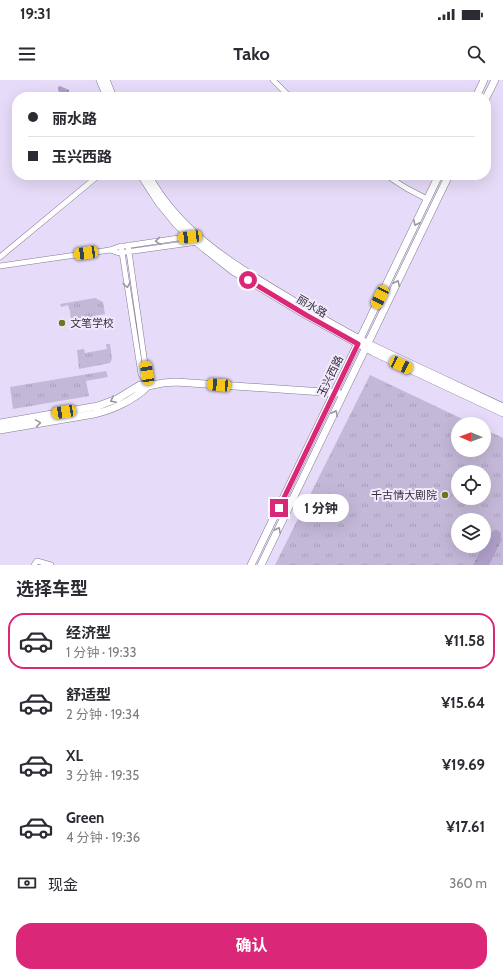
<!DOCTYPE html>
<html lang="zh">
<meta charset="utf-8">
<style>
:root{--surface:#fff;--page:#f2f2f3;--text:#2b2b33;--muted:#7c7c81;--line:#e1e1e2;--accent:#db2777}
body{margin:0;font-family:Cabin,"Noto Sans SC",sans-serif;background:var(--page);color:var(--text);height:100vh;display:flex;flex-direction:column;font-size:15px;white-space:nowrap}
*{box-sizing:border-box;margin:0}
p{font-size:13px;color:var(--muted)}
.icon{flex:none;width:22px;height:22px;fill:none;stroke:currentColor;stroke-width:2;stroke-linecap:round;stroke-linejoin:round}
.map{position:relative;height:485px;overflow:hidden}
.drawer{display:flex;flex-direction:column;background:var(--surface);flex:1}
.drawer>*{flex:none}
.hud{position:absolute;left:12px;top:12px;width:479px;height:88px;border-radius:16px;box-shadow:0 4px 16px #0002;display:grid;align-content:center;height:88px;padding:0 16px;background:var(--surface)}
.needle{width:26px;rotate:271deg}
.controls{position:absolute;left:451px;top:337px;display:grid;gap:8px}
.controls a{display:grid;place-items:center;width:40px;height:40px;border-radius:50%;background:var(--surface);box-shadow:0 4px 16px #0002;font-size:20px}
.end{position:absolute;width:18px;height:18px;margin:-9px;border:5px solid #db2777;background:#fff;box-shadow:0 0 0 2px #fff}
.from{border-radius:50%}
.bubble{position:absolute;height:28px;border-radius:14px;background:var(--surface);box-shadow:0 4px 16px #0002;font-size:13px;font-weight:700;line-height:28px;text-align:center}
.car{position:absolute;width:12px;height:24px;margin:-12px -6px;border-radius:5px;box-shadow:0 0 3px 1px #0007;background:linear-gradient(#f5c518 24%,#345 0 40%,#f5c518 0 76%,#345 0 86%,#f5c518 0)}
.hud b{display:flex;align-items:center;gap:14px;height:38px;font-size:15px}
.hud b+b{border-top:1px solid var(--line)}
.hud i{width:10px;height:10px;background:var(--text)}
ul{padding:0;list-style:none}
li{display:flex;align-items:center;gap:12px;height:56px;margin:0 8px 6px;padding:0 8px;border:2px solid transparent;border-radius:16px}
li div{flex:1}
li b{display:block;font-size:15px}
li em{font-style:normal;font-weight:700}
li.current{border-color:var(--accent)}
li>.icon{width:36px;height:36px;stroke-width:1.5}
h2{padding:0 16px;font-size:18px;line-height:48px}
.pay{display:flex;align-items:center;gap:10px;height:44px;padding:0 16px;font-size:15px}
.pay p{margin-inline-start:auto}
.cta{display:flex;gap:8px;margin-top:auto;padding:8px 16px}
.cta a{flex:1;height:46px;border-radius:16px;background:var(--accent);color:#fff;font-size:16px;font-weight:700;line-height:46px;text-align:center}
.status{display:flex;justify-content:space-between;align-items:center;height:28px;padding:0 20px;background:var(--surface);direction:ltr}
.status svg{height:11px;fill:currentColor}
header{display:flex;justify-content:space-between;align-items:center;height:52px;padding:0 16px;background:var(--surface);font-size:18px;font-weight:700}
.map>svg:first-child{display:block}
.grass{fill:url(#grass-tufts);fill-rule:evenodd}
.water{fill:url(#water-ripples)}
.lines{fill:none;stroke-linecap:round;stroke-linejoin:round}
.river{stroke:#af9fca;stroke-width:10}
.street-casing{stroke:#847a95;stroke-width:6}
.secondary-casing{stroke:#847a95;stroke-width:8}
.street{stroke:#fff;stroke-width:5}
.secondary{stroke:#fff;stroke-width:7}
.oneway{stroke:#9a979d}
.route{stroke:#db2777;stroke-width:5}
.poi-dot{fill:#6e7620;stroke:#f1eafc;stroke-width:1.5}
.labels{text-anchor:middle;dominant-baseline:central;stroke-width:4;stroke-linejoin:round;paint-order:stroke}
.street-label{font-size:11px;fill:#342f3b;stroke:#f1eafc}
.poi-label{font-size:11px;fill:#342f3b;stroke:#f1eafc;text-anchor:start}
</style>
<div class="status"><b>19:31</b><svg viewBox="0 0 49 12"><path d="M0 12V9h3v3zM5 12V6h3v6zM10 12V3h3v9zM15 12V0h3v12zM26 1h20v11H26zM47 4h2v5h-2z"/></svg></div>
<header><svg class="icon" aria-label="menu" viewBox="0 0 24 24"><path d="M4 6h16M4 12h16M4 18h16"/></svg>Tako<svg class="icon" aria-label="search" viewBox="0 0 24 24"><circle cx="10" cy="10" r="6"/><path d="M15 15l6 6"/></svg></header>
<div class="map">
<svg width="503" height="485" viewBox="0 0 503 485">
<defs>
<pattern id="grass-tufts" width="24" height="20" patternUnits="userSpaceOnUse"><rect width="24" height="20" fill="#c3b8d7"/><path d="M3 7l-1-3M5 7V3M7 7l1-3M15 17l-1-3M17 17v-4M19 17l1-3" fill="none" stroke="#a89eb9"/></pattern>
<pattern id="water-ripples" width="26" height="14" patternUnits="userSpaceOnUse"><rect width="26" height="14" fill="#af9fca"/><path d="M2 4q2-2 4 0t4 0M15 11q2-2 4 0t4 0" fill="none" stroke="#8f82a5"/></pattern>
</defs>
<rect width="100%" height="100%" fill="#e6dbf8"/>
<!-- grass -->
<path class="grass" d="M95,218L103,222L105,234L79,239V241L71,243L70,231L68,225L61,227L60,224Z
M106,264H110L112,279L110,283L79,289L77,270L84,269L85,273L107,269Z
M106,291L108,297L86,301L89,316L13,329L10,307Z
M370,295L473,344H458V370H484V349L503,358V485H275ZM458,392H484V418H458ZM458,440H484V466H458Z"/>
<!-- water -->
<path class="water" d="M60,6L69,10L70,17H62L58,10V7Z
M490,452L502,459L489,485H473Z"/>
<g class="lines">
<!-- river -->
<path class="river" d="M481,485L496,455"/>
<defs>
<path id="street" d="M273,0L290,17
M386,95L406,108L427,119
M128,165L148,305
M121,166L141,294L148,306
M110,170L119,173L198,162
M0,177L99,95
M0,186L110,170L118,167L192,156
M34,485L37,481L51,485"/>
<path id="secondary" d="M100,0L107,17
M106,0L113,17
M476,17L484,0
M486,18L495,0
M141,95L159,123L177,145L205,169L233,191L306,235L373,272L503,333
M148,95C179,152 233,185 287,217C316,235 346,253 377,268C419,288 461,307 503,327
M0,343L98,326L117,319L140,305L148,306L163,303L176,302L338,313
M0,350L94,334C113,330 134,320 148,306
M251,485L439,95
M261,485L449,95"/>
</defs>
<!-- street casing -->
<use href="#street" class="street-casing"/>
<!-- secondary casing -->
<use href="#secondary" class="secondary-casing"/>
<!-- street -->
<use href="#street" class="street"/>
<!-- secondary -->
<use href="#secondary" class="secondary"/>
</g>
<!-- one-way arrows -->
<defs><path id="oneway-chevron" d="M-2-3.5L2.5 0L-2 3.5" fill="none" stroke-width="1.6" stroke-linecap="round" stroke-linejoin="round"/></defs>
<g class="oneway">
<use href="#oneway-chevron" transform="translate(416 143) rotate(116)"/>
<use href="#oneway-chevron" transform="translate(158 161) rotate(172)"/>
<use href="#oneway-chevron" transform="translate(397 203) rotate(-64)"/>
<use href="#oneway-chevron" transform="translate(127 205) rotate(81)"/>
<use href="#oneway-chevron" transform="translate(113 320) rotate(154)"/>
<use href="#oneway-chevron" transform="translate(335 333) rotate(-64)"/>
<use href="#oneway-chevron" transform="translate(38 343) rotate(-9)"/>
<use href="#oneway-chevron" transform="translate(278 450) rotate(-64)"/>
</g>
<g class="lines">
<!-- route -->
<path class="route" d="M248,200L306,235L358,264L279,428"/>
</g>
<!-- markers -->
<g class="poi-dot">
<circle cx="62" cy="243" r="4"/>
<circle cx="445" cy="415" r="4"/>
</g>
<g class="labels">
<!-- street labels -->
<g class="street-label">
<text transform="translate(312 226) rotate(30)">丽水路</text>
<text transform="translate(330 296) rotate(-64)">玉兴西路</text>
</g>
<!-- poi labels -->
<g class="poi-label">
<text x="70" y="243">文笔学校</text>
<text x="437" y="415" text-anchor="end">千古情大剧院</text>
</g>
</g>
</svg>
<div class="controls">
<a><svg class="needle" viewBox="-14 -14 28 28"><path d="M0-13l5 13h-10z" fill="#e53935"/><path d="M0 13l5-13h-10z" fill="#7c7c81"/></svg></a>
<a><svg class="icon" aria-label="locate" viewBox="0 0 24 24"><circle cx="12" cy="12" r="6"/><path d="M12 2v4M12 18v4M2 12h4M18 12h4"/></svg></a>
<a><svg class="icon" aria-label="layers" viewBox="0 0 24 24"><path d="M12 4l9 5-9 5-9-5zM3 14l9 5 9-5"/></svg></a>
</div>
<i class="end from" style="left:248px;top:200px"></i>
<i class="end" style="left:279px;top:428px"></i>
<div class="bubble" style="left:293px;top:414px;width:56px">1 分钟</div>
<i class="car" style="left:190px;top:157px;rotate:263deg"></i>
<i class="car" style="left:86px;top:173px;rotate:262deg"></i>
<i class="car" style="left:380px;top:217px;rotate:206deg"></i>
<i class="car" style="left:401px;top:285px;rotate:115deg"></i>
<i class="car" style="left:147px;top:293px;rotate:351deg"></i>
<i class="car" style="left:219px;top:305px;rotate:274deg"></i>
<i class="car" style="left:64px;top:332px;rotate:261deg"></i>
<div class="hud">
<b><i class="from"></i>丽水路</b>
<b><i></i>玉兴西路</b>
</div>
</div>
<section class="drawer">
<h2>选择车型</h2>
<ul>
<li class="current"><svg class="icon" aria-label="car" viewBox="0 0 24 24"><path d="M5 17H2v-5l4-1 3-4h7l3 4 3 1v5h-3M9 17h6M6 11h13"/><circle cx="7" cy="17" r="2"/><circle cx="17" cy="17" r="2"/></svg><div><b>经济型</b><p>1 分钟 · 19:33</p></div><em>¥11.58</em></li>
<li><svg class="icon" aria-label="car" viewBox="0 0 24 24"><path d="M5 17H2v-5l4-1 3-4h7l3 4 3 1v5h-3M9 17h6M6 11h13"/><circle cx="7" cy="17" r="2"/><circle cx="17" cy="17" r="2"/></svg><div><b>舒适型</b><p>2 分钟 · 19:34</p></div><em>¥15.64</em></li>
<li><svg class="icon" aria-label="car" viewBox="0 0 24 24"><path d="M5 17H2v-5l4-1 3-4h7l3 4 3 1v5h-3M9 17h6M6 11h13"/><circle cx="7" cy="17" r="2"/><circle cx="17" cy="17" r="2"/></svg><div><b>XL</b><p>3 分钟 · 19:35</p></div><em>¥19.69</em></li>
<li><svg class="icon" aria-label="car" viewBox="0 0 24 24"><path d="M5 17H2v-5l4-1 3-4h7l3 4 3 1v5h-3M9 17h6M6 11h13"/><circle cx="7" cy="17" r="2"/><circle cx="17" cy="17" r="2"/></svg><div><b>Green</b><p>4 分钟 · 19:36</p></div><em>¥17.61</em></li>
</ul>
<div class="pay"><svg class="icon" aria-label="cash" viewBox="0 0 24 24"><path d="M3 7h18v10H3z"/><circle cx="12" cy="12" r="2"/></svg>现金<p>360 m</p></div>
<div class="cta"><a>确认</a></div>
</section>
